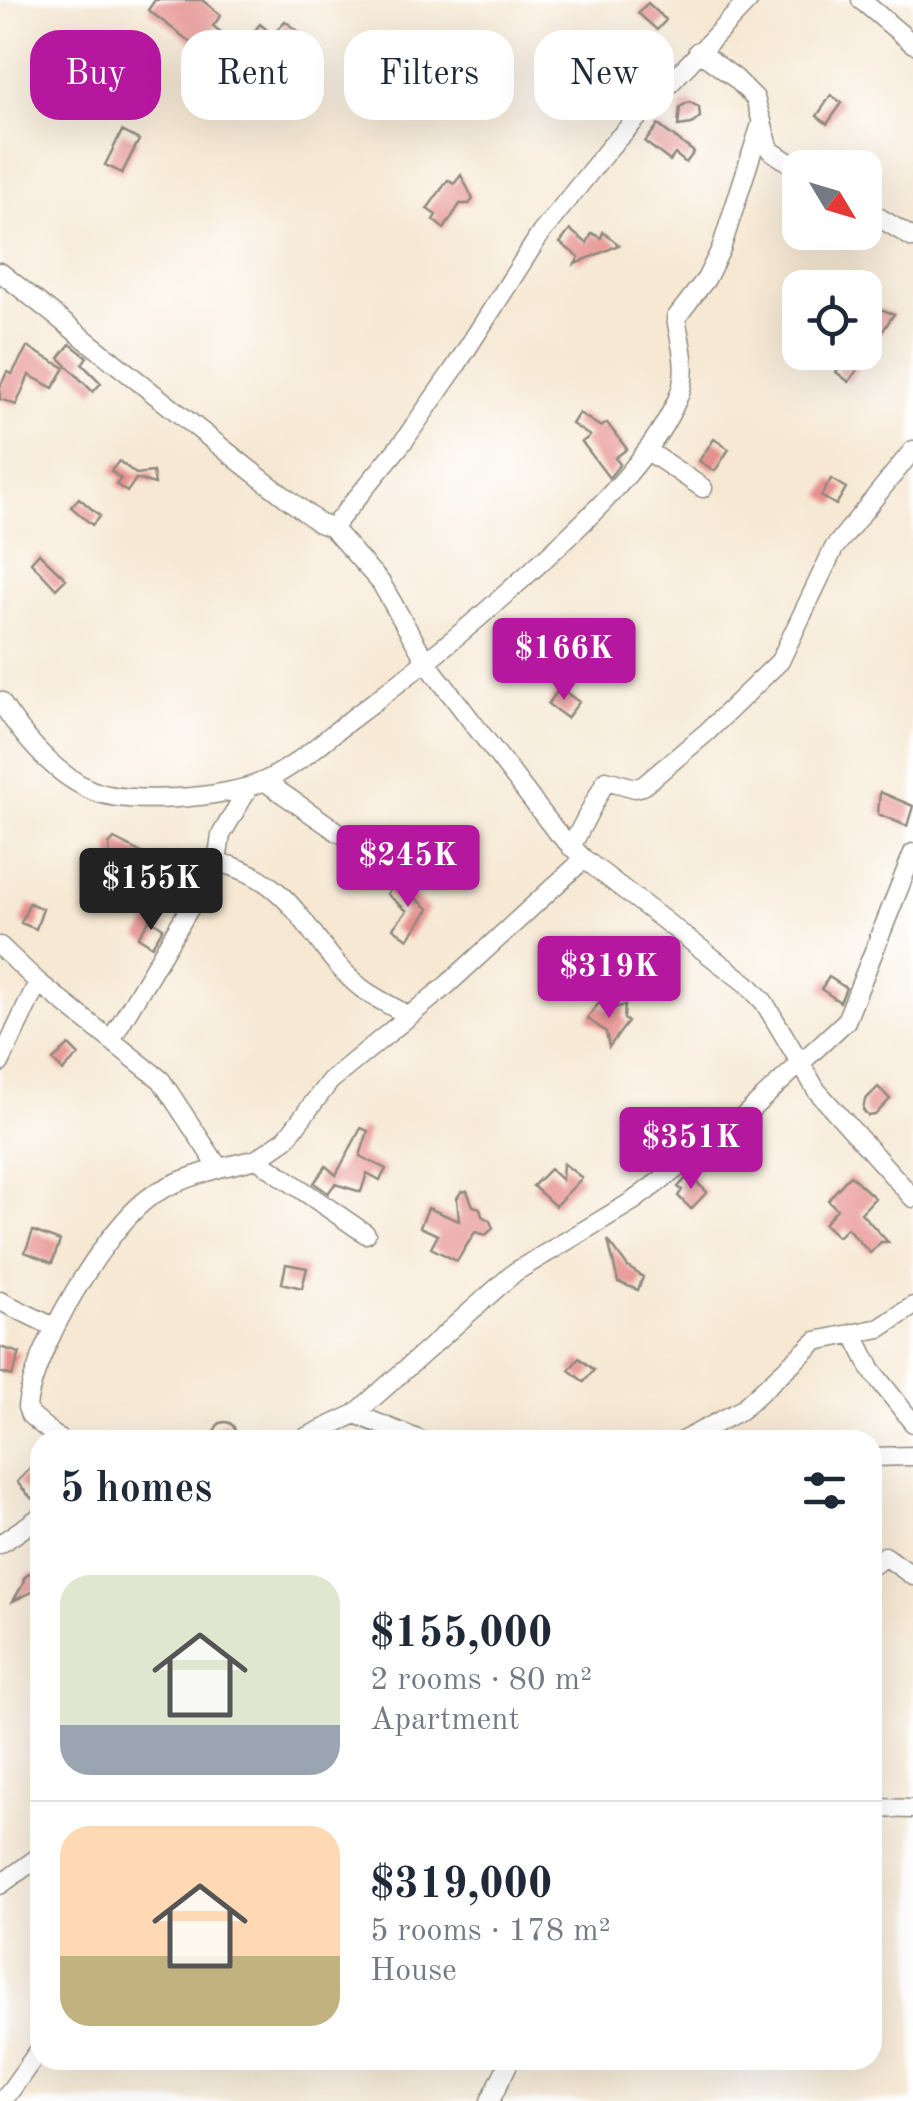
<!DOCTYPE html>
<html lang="en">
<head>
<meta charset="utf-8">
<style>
	:root { --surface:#fff; --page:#f6f6f7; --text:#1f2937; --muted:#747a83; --line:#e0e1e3; --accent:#b5179e }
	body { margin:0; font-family:"Old Standard TT",serif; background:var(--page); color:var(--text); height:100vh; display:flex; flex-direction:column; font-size:38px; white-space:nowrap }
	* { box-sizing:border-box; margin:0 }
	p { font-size:32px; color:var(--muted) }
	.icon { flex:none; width:55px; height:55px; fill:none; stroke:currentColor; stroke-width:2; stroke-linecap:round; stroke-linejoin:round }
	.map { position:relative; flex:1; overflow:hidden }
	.sheet { position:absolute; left:30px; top:1430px; width:852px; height:640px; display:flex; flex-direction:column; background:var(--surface); border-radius:30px; box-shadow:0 10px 40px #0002 }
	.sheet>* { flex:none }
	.hud { position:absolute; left:30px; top:30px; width:855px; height:90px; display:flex; gap:20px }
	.needle { width:65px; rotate:128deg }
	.controls { position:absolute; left:782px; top:150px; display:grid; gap:20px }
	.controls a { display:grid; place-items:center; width:100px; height:100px; border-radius:20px; background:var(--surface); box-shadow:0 10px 40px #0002; font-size:50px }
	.price { position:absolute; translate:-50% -85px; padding:0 22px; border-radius:10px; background:var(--accent); color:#fff; font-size:32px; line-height:65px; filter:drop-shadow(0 2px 5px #0008) }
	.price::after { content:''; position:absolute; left:50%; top:60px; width:30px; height:22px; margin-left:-15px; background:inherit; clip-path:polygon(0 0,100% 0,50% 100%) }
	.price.selected { background:#222; color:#fff }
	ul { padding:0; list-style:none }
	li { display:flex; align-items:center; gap:30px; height:250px; padding:0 30px }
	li+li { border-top:2px solid var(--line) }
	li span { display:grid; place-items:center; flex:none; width:280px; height:200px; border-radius:30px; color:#555 }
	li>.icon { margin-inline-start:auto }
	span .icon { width:120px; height:120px; fill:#fffc; stroke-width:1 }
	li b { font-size:42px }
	h2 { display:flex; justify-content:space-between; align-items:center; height:120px; padding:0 30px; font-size:42px }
	.chip { padding:0 35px; border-radius:30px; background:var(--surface); box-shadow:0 10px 40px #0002; font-size:35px; line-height:90px }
	.chip.selected { background:var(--accent); color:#fff }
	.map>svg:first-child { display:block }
</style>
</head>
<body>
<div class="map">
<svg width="913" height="2101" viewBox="0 0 913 2101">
	<rect width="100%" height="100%" fill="#fff"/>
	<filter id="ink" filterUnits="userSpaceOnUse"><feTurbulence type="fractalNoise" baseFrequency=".01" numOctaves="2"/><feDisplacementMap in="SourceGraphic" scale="20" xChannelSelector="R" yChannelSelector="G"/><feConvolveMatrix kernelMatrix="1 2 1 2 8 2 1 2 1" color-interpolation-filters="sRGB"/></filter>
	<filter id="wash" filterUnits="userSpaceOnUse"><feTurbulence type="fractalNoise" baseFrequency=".0048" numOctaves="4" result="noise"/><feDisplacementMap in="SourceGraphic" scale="40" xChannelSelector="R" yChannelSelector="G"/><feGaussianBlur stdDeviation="2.25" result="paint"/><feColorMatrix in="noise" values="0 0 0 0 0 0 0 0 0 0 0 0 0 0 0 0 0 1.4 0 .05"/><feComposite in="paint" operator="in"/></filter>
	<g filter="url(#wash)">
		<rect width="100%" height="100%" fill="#f6e8d3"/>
		<g id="blocks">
			<!-- building -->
			<path fill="#e6918f" d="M155,0h47l19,15 -8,11 13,10 -16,21 -62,-47z
				M648,3l18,17 -9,10 -19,-17z
				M285,21l23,18 -11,14 13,10 -26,33 -50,-40 26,-32 13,11z
				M587,35l9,8 -23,28 -9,-7z
				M831,95l11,8 -15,21 -10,-8z
				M689,102l10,5 1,10 -8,7 -14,2 2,-19z
				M658,125l36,27 -8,11 -11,-9 -5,7 -25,-19z
				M122,131l17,9 -17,33 -17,-8z
				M461,175l12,24 -4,5h-9l-16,25 -11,-9 3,-5 -9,-6 21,-29 6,4z
				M570,230l17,13 5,-10 9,5 2,-6 16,13 -44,19 4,-7 -19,-14z
				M880,309l14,5 -45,68 -13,-10 16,-20h13v-18z
				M70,344l17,13 -5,7 19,19 -8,9 -34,-34z
				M27,347l38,21 -12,20 -24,-13 -13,30 -16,-6v-12l7,-15 5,2z
				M579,413l22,14 6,-4 20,26 -12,9 5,6 -11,14 -27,-36 8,-6 -18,-12z
				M714,439l15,10 -14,22 -16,-10z
				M119,461l17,13 17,-2 2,12 -19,-5 -9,13 -11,-8 5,-5 -10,-8z
				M831,479l15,9 -10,17 -15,-9z
				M79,498l21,18 -8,9 -21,-18z
				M39,553l27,26 -10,10 -25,-27z
				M560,688l19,14 -12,16 -19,-14z
				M880,792l33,14 -6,20 -29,-12z
				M114,839l32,16 -8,18 -28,-12 -1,-16z
				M396,882l33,27 -21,30 -15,-11 14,-17 -20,-17z
				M29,903l14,6 -7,20 -15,-6z
				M150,919l13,9 -11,18 -14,-9z
				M829,977l17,11 -6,14 -19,-13z
				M599,1003l9,7 17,-5 -1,14 4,3 -19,25 -3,-15 -19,-14z
				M69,1045l10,10 -16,16 -10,-11z
				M878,1087l12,12 -15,16 -7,1 -5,-6 2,-10z
				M361,1128l7,3 -8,25 26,13 -6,11 -13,-7 -6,19 -26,-8 -7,9 -14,-10 12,-17 10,9z
				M563,1163l19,15 -27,28 -22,-20 17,-17 12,11z
				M689,1175l18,17 -16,17 -13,-13 4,-6 -4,-3z
				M850,1175l25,23 -14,15 27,29h-7l-11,11 -23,-25 -9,9 -14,-13 13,-15 -9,-9z
				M467,1191l6,15 7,2 2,8 8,5 3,7 -7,7 -11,-3 -18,29 -26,-13 7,-13 -18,-8 8,-19 31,13 -2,-23 4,-6z
				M33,1231l27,10 -8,22 -27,-11z
				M608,1240l20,27 15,10 -5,13 -20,-8z
				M286,1264l21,4 -5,20 -20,-5z
				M0,1347l20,6 -8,23 -12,-4z
				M579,1358l15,12 -10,12 -15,-12z
				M215 1432a10 10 0 1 1 20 0a10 10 0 1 1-20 0Z
				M40,1458v34l-8,7 -15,-17z
				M31,1572l9,4v12l-27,13 10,-17 1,-6z"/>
		</g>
	</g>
	<g filter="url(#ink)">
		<use href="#blocks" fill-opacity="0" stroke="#908a7f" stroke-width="2.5"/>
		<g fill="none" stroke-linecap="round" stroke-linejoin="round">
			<!-- minor casing -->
			<g stroke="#908a7f" stroke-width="21">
				<path id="minor" d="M861,0l52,44
					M698,51l37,27 20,20 15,52 30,20
					M865,209l48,29
					M0,272l254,201 65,50 13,5 49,55 46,80 128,167 29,29 163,125 17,18 53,89 96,107
					M648,451l55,37
					M332,528l71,-86 51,-73 87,-136 69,-86 139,-147
					M0,701c22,34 52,72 91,89 36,16 135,8 171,-8 32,-14 60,-40 87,-61 48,-37 96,-73 142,-114 61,-55 153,-132 186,-207 13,-28 4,-53 -1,-82l30,-39 15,-30 41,-128
					M264,781l74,51 77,33
					M571,847l35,-67 29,8 8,-2 64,-54 73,-71 54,-113 79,-98
					M217,862c81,18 89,80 143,125 14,11 32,19 47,28
					M0,946l38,36 123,98 58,88 38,-9 109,75
					M112,1038l105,-176 4,-27 28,-48
					M0,1063l38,-81
					M257,1159l29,-20 44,-58 117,-96 137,-126
					M0,1301l54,26
					M853,1333l19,38 41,52
					M355,1414l65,26
					M60,1440l-30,-25 -3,-8c6,-56 76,-174 120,-208 21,-16 48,-23 72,-31
					M300,1440l55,-26 160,-142 118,-71 59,-44 53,-42 101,-94 67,-168
					M684,1440l57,-30 75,-69 64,-13 33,-22
					M872,1457l41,-1
					M0,1544l40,-27
					M872,1566l13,-10 28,20
					M872,1808l41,1
					M0,1885l40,-29
					M3,2101l37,-52
					M490,2101l20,-41"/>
			</g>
			<!-- minor -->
			<use href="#minor" stroke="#fff" stroke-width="18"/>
		</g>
	</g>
</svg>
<div class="controls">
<a><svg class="needle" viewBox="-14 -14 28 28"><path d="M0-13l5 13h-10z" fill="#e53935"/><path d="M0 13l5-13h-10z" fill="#747a83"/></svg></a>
<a><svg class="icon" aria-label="locate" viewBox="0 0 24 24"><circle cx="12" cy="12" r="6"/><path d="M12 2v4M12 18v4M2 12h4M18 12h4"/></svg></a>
</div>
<b class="price" style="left:564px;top:703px">$166K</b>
<b class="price" style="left:408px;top:910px">$245K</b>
<b class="price selected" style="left:151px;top:933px">$155K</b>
<b class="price" style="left:609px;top:1021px">$319K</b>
<b class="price" style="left:691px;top:1192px">$351K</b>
<div class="hud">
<a class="chip selected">Buy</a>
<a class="chip">Rent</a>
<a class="chip">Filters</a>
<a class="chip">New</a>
</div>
<section class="sheet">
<h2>5 homes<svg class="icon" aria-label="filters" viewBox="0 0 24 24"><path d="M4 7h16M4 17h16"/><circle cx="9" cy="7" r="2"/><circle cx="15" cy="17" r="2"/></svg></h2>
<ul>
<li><span style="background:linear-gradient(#dfe7d0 75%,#9aa5b1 0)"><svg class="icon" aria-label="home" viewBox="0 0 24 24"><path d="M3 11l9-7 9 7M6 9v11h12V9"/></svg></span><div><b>$155,000</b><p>2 rooms · 80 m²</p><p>Apartment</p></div></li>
<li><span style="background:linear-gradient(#ffd9b3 65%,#c2b280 0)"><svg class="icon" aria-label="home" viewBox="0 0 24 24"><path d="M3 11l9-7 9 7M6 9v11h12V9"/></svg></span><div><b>$319,000</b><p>5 rooms · 178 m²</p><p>House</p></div></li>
</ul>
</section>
</div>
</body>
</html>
